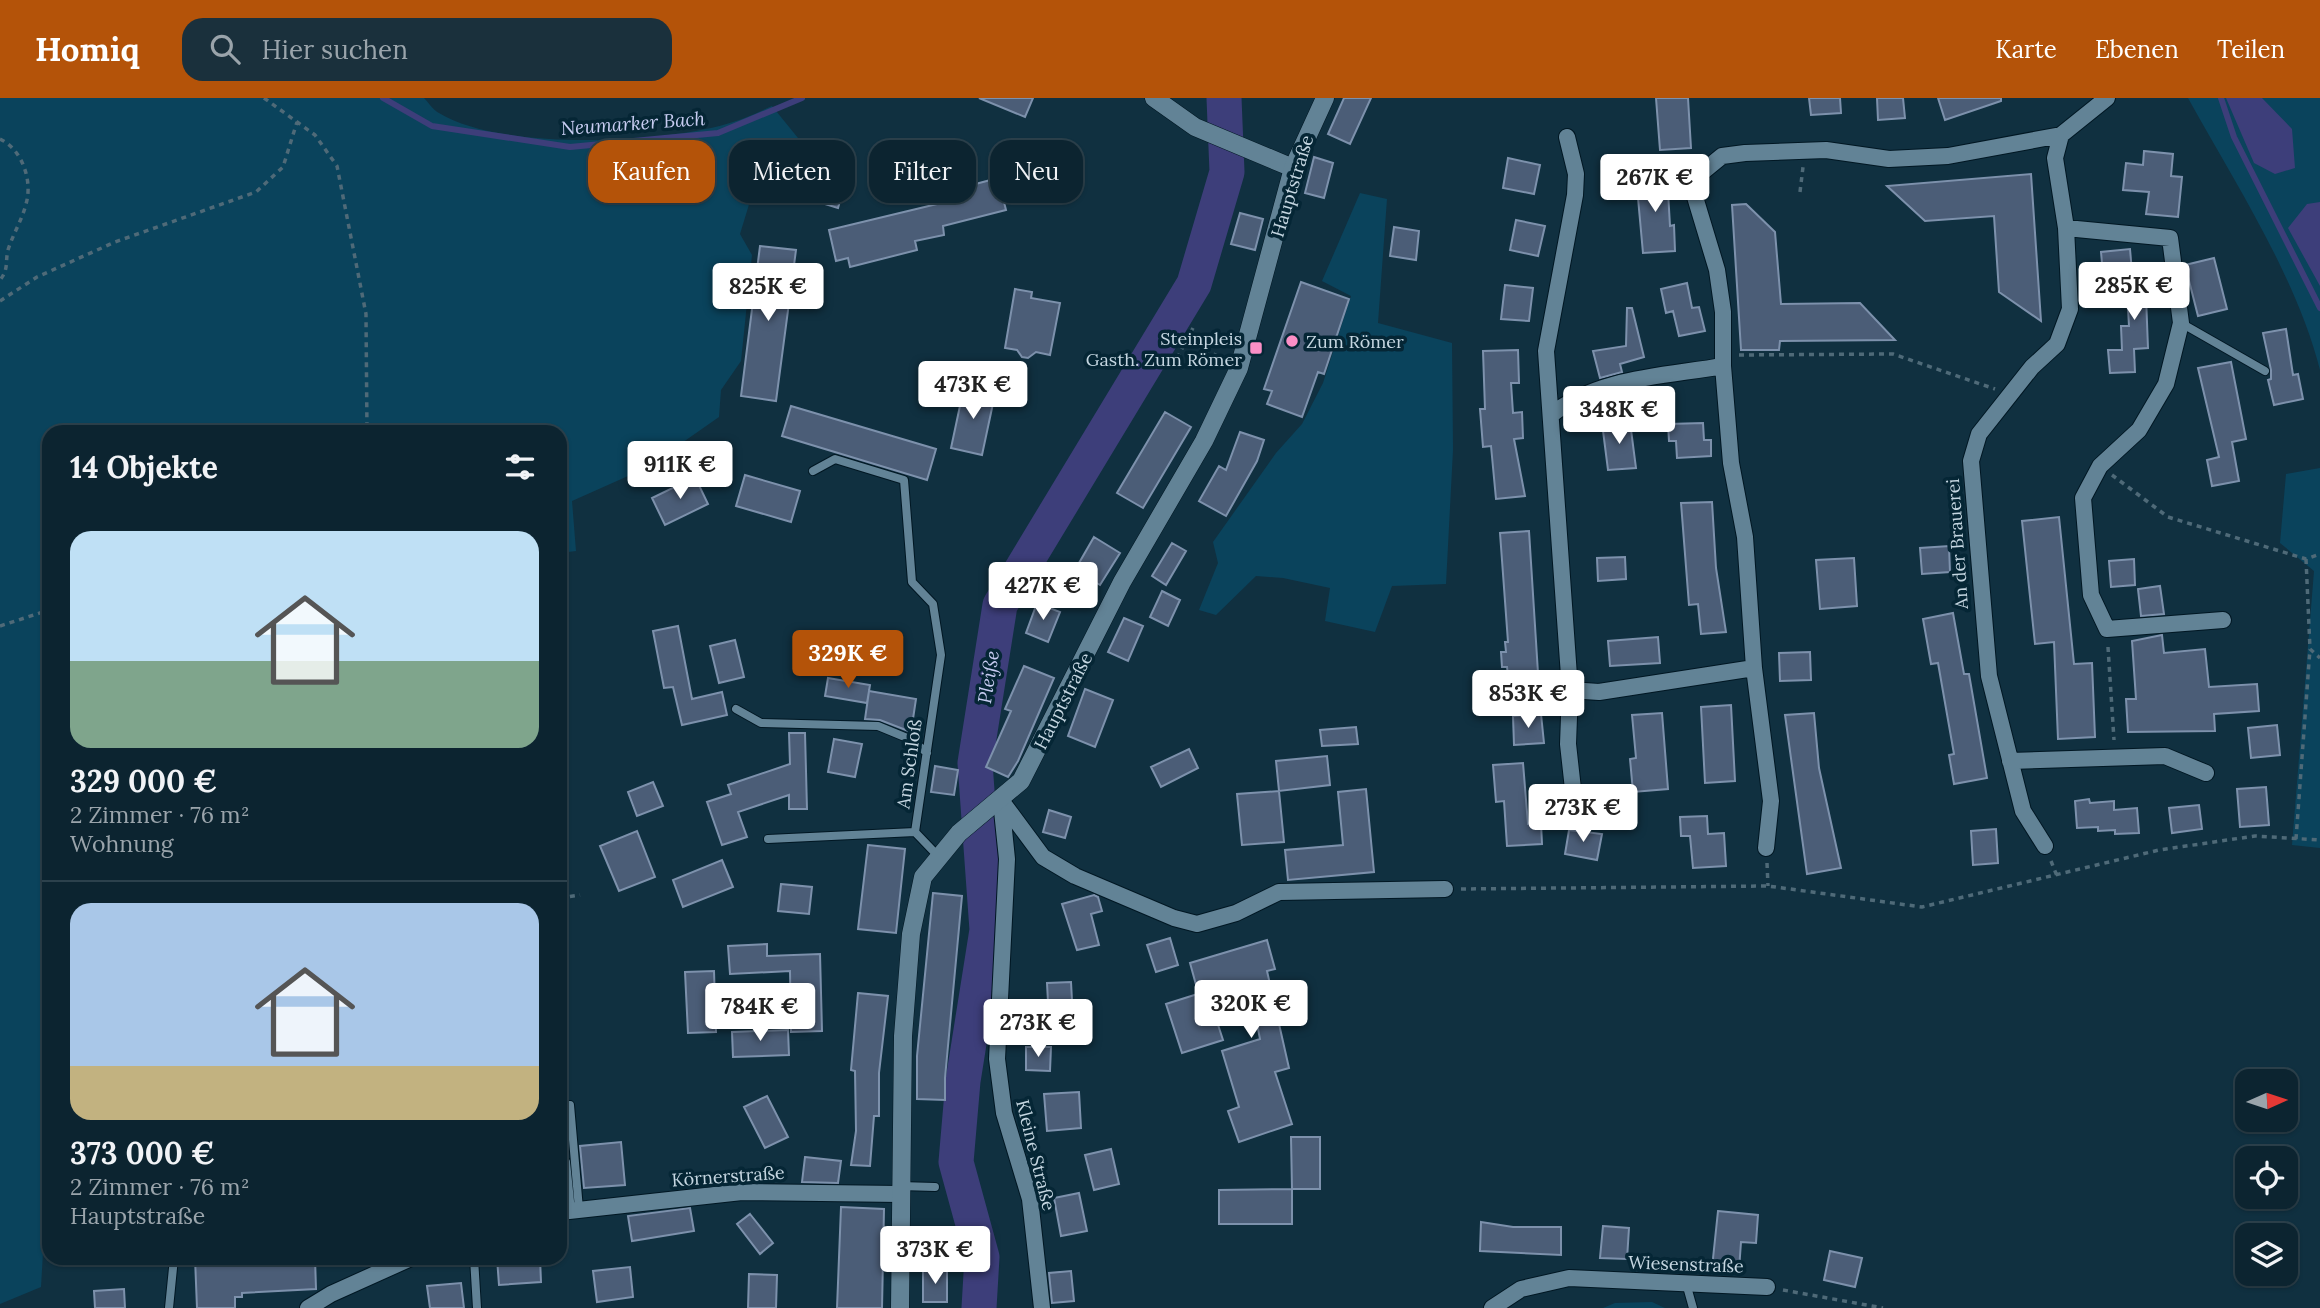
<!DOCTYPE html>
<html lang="de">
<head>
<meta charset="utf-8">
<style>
	:root { --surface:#0c2430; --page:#1a303c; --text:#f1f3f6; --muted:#9aa4ab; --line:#2c414c; --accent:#b45309 }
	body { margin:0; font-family:Lora,serif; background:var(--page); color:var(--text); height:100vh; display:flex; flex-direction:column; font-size:26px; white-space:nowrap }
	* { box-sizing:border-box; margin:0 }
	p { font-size:23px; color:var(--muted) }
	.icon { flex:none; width:38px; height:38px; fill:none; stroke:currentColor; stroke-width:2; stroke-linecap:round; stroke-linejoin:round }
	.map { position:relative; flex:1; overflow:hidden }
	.side { position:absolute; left:42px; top:327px; width:525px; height:840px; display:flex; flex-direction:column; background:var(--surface); border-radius:21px; box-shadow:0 2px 5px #0004,0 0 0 2px var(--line) }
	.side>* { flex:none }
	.guide { position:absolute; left:588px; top:42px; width:665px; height:63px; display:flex; gap:14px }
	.needle { width:46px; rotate:87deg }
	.buttons { position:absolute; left:2235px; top:971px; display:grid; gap:14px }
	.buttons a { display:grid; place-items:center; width:63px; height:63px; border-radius:14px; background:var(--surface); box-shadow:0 2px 5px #0004,0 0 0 2px var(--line); font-size:35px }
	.price { position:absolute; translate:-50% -60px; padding:0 16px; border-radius:7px; background:#fff; color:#222; font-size:23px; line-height:46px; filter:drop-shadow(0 2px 4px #0008) }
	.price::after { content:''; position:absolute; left:50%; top:42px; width:21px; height:16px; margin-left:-10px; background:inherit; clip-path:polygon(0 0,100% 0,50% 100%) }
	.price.current { background:var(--accent); color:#fff }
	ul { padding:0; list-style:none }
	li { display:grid; align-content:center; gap:14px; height:371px; padding:0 28px }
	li+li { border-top:2px solid var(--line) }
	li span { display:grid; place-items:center; height:217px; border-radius:21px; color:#555 }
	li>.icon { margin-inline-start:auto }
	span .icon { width:126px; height:126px; fill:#fffc; stroke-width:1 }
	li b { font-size:30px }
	h2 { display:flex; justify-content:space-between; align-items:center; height:84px; padding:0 28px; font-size:30px }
	.pill { padding:0 24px; border-radius:21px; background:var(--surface); box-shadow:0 2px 5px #0004,0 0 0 2px var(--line); font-size:24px; line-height:63px }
	.pill.current { background:var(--accent); color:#fff }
	header { display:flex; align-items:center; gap:42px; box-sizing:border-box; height:98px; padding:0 35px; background:var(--accent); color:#fff }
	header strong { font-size:33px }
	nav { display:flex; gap:38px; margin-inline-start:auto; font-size:24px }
	.search { width:490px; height:63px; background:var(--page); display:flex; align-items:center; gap:18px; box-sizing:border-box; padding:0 24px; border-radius:21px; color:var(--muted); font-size:26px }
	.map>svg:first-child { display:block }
</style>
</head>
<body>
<header>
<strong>Homiq</strong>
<div class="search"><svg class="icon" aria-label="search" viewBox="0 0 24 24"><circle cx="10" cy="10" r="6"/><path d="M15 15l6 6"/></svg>Hier suchen</div>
<nav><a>Karte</a><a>Ebenen</a><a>Teilen</a></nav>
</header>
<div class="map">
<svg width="2320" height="1210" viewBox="0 0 2320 1210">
	<rect width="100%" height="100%" fill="#103040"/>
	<!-- green -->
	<path fill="#0a435c" d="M0,0h424c5,5 9,12 15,15 61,38 227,31 294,9 13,-4 26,-10 39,-16l26,32 -40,37 -18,59 12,21 -11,106 -20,29 -2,27 -73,51 -74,33 4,50 -16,2v-121h-511v802l-5,1 -3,52 -41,17z
		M2188,0h132v272c-24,-94 -85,-187 -132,-272z
		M1360,95l27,6 -9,124 74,20 1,107 -7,134 -54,2 -17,46 -50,-11 5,-33 -47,-10 -27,-2 -40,39 -17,-5 19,-47 -5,-21 63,-89 26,-29 21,-41 28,-87 -29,-15z
		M2320,370v380l-28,-3 22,-274 -34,-28 6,-69z
		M1652,1204l13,6h-62l12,-5z"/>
	<!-- water -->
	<path fill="#3d3e7a" d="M2226,0h36l30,31 3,39 -20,6 -21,-11z
		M2320,104v84l-32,-58 19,-24z"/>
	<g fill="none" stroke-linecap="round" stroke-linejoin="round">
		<!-- stream -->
		<path stroke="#3d3e7a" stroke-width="6" d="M383,0l49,28 138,21 148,-14 84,-35
			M2221,0l13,39 86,171"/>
		<!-- river -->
		<path stroke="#3d3e7a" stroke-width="35" d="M979,1210l3,-51 -26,-95 7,-81 24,-151 -12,-167 25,-158 194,-321 33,-112 -3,-74"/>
	</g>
	<!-- building -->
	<path fill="#4b5d77" stroke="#7d91ac" stroke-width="2" d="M979,0h54l-8,19z
		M1344,0h27l-21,46 -22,-10z
		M1656,0h32l3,50 -31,2z
		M1809,0h31l1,15 -30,2z
		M1877,0h26l2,20 -27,2z
		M1938,0h63v3l-56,19z
		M2144,53l29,3 -2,22 11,1 -4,40 -32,-3 3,-22 -26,-2 3,-27 17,2z
		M800,56l45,12 -2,6 5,1 -10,35 -62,-19 6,-21 13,3z
		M1314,59l19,6 -9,35 -19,-5z
		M1508,60l32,7 -6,29 -31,-6z
		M1667,76l3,52 4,-1 1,26 -32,2 -7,-77z
		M2031,76l10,147 -42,-29 -5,-76 -69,5 -38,-35z
		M998,80l8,32 -63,16 1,9 -29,6 2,9 -67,17 -2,-9 -12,3 -7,-31 108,-26 -3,-9z
		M1746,106l29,28 6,72 79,-1 35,37 -115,1 -1,9h-38l-9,-145z
		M1240,115l23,6 -8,31 -24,-6z
		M1516,122l29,6 -7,30 -28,-6z
		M1394,129l25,4 -3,29 -26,-4z
		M760,148l36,4 -20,151 -35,-5z
		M2130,151l2,23 -29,2 -2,-22z
		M2214,160l13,51 -29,7 -13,-51z
		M2155,173l1,25h-10l2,52 -14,1 1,23 -25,1 -2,-23h14l-1,-24h8l-3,-54z
		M1301,184l48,17 -25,75 -6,-2 -16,45 -35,-13 5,-13 -8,-2z
		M1687,185l5,25 7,-1 6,24 -26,5 -6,-25 -7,2 -5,-24z
		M1505,187l28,3 -4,33 -28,-2z
		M1015,191l17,3 -1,6 29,5 -10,52 -14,-3 -8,6 -6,-1 -5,-7 -12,-2z
		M1627,210h5l12,49 -24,7 2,8 -22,6 -7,-27 33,-5z
		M2286,231l7,46 5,-1 5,25 -29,6 -6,-25 3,-1v-9l-8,-37z
		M1518,252l1,33h-8l2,30 9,-1 1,26 -9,1 11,57 -29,3 -5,-53 -8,1 -3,-38h5l-2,-58z
		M2231,264l15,77 -14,3 7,39 -27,5 -5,-26 12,-3 -21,-89z
		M964,289l31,7 -13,61 -31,-7z
		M791,308l145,43 -9,31 -145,-44z
		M1165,314l26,15 -48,81 -26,-15z
		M1630,324l6,46 -28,2 -6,-47z
		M1703,325l1,17h7v16l-34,2 -1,-17h-7l-1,-17z
		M1240,334l24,8 -7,21 -31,55 -27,-15 20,-35 7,4z
		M745,377l55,16 -9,31 -55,-16z
		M695,379l13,27 -43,21 -13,-27z
		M1712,404l4,66 10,64 -25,2 -3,-30 -9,1 -8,-102z
		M2059,419l15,147 18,-1 3,74 -37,2 -4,-97 -19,2 -13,-123z
		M1529,433l9,142 -30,2 -1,-8h-5l-1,-15h5l-1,-10h3l-8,-109z
		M1094,439l26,16 -20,32 -25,-15z
		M1172,445l14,8 -20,34 -14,-9z
		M1949,448l1,26 -28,2 -2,-26z
		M1625,459l1,22 -28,2 -1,-23z
		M1854,460l3,48 -37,3 -4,-49z
		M2134,461l1,26 -24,2 -2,-26z
		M2160,488l4,28 -23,2 -3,-27z
		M1162,493l18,9 -12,26 -18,-9z
		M1037,505l23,9 -12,30 -22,-9z
		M1953,515l11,61h5l18,104 -33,6 -5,-29 5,-1 -16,-91 -7,1 -8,-45z
		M1124,520l19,8 -15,35 -20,-9z
		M678,528l14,73 30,-7 5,23 -45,10 -9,-38 -9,1 -11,-57z
		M2162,537l2,18 41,-4 4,38 48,-3 2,27 -45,3 1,17 -87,1 -2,-33h10l-4,-58z
		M1658,539l2,26 -50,3 -2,-25z
		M735,542l9,37 -25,6 -9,-37z
		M1810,554l1,28 -31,1 -1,-28z
		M1024,568l30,12 -36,83 -10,16 -22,-10 25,-56 -6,-2z
		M828,580l42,7 -3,18 -42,-7z
		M1085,591l28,11 -18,47 -27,-11z
		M869,593l47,8 -5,33 -31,-12 -15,-1z
		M1731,607l4,76 -30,2 -4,-76z
		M1662,615l6,76 -35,3 -3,-33 6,-1 -4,-43z
		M1814,615l5,55 22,100 -34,6 -22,-159z
		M1541,616l3,29 -30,2 -1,-29z
		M2277,627l3,30 -29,3 -3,-30z
		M1356,629l2,17 -36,2 -2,-16z
		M789,635h16l2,76h-18v-14l-51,17 9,25 -25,8 -15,-43 24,-8 -3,-9 62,-21z
		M834,641l28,5 -7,33 -27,-5z
		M1189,651l9,19 -37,19 -10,-20z
		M1327,658l3,29 -51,6 -3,-30z
		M1523,665l5,61 13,-1 1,21 -35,2 -3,-45 -8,1 -3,-37z
		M935,668l23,4 -4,25 -23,-3z
		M653,684l10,24 -26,10 -9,-24z
		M2266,689l3,38 -29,2 -3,-38z
		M1366,691l8,83 -86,8 -3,-30 58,-5 -5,-53z
		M1279,693l5,51 -42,3 -5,-51z
		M2089,701l1,4 24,-2v9l23,-2 2,25 -24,1v-4l-17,1v-4l-21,1 -2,-27z
		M2199,707l3,24 -30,4 -3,-25z
		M1049,712l22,7 -6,21 -22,-6z
		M1707,718l1,18 16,-1 2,33 -33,2 -3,-32h-9l-1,-19z
		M1996,731l2,34 -25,2 -2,-34z
		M1569,732l33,4 -5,26 -32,-6z
		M637,733l18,46 -36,14 -19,-45z
		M868,747l37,4 -9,84 -38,-4z
		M722,762l11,27 -50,20 -10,-27z
		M781,786l31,3 -3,27 -31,-3z
		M933,795l29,3 -17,182v22l-28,-1v-43z
		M1094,797l4,2 4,14 -11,3 8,31 -22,5 -15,-46z
		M1170,840l8,27 -22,7 -9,-27z
		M1267,842l8,29 -8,2 22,97 -14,4 17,52 -53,18 -11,-31 11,-4 -17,-56 38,-12 -10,-51 -9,3 -7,-8 -36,9 -8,-29z
		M767,846v12l53,-2 2,77 -31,1 -1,-61 -60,3 -2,-28z
		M714,873l2,61 -28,1 -3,-61z
		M1071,884l2,37 -24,2 -2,-38z
		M1207,893l16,49 -41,13 -16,-49z
		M858,895l30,3 -9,77v43h-5l-4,50 -19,-1 5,-34 -1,-60 -4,-1z
		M788,932l1,25 -56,2 -1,-25z
		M1026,949h25l-1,24 -24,-1z
		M1079,994l2,36 -34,3 -3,-37z
		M767,998l21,41 -23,11 -21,-41z
		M1291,1039h29v52h-28z
		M621,1044l4,43 -41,3 -4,-42z
		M1111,1051l8,35 -25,6 -9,-35z
		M805,1059l36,4 -3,22 -36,-1z
		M1292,1091v35h-73v-34z
		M1079,1095l8,38 -26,5 -7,-38z
		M841,1109l43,2 -2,99h-45z
		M690,1110l4,23 -62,10 -4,-25z
		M1718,1113l40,4 -2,28 -15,-1 -2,28 -27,-2z
		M750,1116l23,29 -13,11 -23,-30z
		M1481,1124l32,5h48v28l-81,-4z
		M1603,1128l26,2 -2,31 -27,-1z
		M1830,1153l32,7 -7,29 -31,-7z
		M195,1160h120l1,31 -74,4v4h-7v11h-38z
		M497,1160h43l1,24 -42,3z
		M630,1169l3,30 -36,5 -4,-31z
		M923,1172h24v32h-24z
		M1071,1173l3,30 -22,2 -3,-30z
		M749,1176l28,1 -1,33h-28z
		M461,1185l3,25h-34l-3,-22z
		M124,1191l1,19h-30l-1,-17z"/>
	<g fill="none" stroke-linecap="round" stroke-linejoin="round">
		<!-- service casing -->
		<g stroke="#011723" stroke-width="10">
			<path id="service" d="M2181,225l84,48
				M813,373l22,-12 69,21 8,102 21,22 8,51 -26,177 23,24
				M736,611l25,14 117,3 34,14 15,13
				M768,741l147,-7
				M570,1007l9,104
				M566,1064l5,49
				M900,1088l35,1
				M901,1147l33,-3
				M474,1160l3,50
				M1686,1185l7,25
				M169,1210l5,-50"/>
		</g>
		<!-- minor casing -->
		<g stroke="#011723" stroke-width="18">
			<path id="minor" d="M1567,39l9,37 -1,21 -29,156 24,339 -2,54 5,45
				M2066,130l104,10 11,85 -15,61 -27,46 -39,36 -17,32 8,97 16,34 116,-9
				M1551,317c47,-38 115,-39 172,-49
				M1570,592l29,2 155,-24
				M2010,663l155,-5 41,17
				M1001,703l6,58 -10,200 7,54 26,86 12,109
				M1003,705l40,54 32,19 99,42 23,6 39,-11 43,-21 166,-3
				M2045,748l-22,-35 -34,-135 -18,-215 8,-27 53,-67 25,-23 13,-35 -4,-81 -11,-70 6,-23
				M1766,750l5,-47 -17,-133 -9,-131 -14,-74 -8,-97v-54l-6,-42 -22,-73 5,-23 22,-18 23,-3 81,-3 63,9 59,-3 113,-21 46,-37
				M560,1114l182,-20 158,2
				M308,1210l23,-14 80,-36
				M1492,1210l29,-19 48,-11 198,9"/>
		</g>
		<!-- tertiary casing -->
		<g stroke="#011723" stroke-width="19">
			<path id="tertiary" d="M1154,0l41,29 98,41"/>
		</g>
		<!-- secondary casing -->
		<g stroke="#011723" stroke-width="19">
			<path id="secondary" d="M900,1210l3,-272 8,-102 12,-57 36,-44 62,-52 101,-199 82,-141 35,-73 54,-200 32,-70"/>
		</g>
		<!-- path -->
		<path stroke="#4f6a78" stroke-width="3.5" stroke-dasharray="5 5" stroke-linecap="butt" d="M264,0l51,37 22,31 29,148 1,118
			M0,41c22,10 33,42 26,65 -4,16 -13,30 -18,46 -3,12 1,19 -8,30
			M1800,94l3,-25
			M0,203l37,-24 78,-35 141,-50 27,-25 14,-45
			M1187,242l38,20
			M1739,257l154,-1 102,35
			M1177,260l16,-30
			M2112,377l56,42 138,42 14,-5
			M2306,461l4,90 10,9
			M0,528l49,-16
			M2108,549l6,93
			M2296,741l14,-190
			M2051,763l6,15
			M1767,765l1,23
			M1461,791l307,-3 154,21 237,-57 96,-14 65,4
			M560,800l20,-3
			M1783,1192l100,18"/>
		<!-- service -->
		<use href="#service" stroke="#628396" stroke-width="8"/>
		<!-- minor -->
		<use href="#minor" stroke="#628396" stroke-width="16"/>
		<!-- tertiary -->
		<use href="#tertiary" stroke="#628396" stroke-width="18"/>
		<!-- secondary -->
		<use href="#secondary" stroke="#628396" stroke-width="18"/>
	</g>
	<!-- markers -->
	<g fill="#fb8fc6" stroke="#052635" stroke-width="2.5">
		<circle cx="1292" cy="243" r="7"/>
		<rect x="1249" y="243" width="14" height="14" rx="3.5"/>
	</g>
	<g text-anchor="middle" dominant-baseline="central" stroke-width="7" stroke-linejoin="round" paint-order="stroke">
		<!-- street labels -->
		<g font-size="18" fill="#c5d6e1" stroke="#052635">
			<text transform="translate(1292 88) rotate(-73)">Hauptstraße</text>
			<text transform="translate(1957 446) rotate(-94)">An der Brauerei</text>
			<text transform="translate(1063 603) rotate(-63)">Hauptstraße</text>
			<text transform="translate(909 666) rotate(-82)">Am Schloß</text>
			<text transform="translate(1036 1057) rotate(76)">Kleine Straße</text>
			<text transform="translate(728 1078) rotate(-4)">Körnerstraße</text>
			<text transform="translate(1686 1166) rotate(2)">Wiesenstraße</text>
		</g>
		<!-- poi labels -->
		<g font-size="18" fill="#c5d6e1" stroke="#052635" text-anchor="end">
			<text x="1242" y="240">Steinpleis<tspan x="1242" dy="21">Gasth. Zum Römer</tspan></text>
			<text x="1306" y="243" text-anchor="start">Zum Römer</text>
		</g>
		<!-- water labels -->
		<g font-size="19" font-style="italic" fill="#c7ccf1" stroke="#052635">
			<text transform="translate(633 25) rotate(-4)">Neumarker Bach</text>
			<text transform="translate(988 579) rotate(-81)">Pleiße</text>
		</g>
	</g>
</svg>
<div class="buttons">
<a><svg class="needle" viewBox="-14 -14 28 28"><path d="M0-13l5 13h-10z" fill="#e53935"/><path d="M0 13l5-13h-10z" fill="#9aa4ab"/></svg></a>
<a><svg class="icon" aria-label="locate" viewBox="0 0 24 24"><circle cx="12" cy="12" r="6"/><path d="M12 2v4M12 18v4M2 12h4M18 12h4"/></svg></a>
<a><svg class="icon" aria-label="layers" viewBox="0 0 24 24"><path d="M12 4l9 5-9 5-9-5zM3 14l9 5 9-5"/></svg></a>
</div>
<b class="price" style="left:1655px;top:116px">267K €</b>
<b class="price" style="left:2134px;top:224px">285K €</b>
<b class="price" style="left:768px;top:225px">825K €</b>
<b class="price" style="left:973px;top:323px">473K €</b>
<b class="price" style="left:1619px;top:348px">348K €</b>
<b class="price" style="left:680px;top:403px">911K €</b>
<b class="price" style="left:1043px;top:524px">427K €</b>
<b class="price current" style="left:848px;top:592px">329K €</b>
<b class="price" style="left:1528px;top:632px">853K €</b>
<b class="price" style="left:1583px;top:746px">273K €</b>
<b class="price" style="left:1251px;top:942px">320K €</b>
<b class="price" style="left:760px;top:945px">784K €</b>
<b class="price" style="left:1038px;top:961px">273K €</b>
<b class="price" style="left:935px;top:1188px">373K €</b>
<div class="guide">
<a class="pill current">Kaufen</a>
<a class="pill">Mieten</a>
<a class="pill">Filter</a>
<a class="pill">Neu</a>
</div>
<section class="side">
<h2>14 Objekte<svg class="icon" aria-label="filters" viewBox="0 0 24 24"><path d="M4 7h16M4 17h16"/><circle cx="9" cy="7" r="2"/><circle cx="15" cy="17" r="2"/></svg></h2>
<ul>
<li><span style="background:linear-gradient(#bfe0f5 60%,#7fa58c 0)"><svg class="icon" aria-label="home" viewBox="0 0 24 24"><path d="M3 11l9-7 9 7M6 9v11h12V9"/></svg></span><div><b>329 000 €</b><p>2 Zimmer · 76 m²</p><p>Wohnung</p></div></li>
<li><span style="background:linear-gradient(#a9c7e8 75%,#c2b280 0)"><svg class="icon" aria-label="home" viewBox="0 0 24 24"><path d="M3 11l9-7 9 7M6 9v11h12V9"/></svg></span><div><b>373 000 €</b><p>2 Zimmer · 76 m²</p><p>Hauptstraße</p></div></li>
</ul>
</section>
</div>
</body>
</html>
